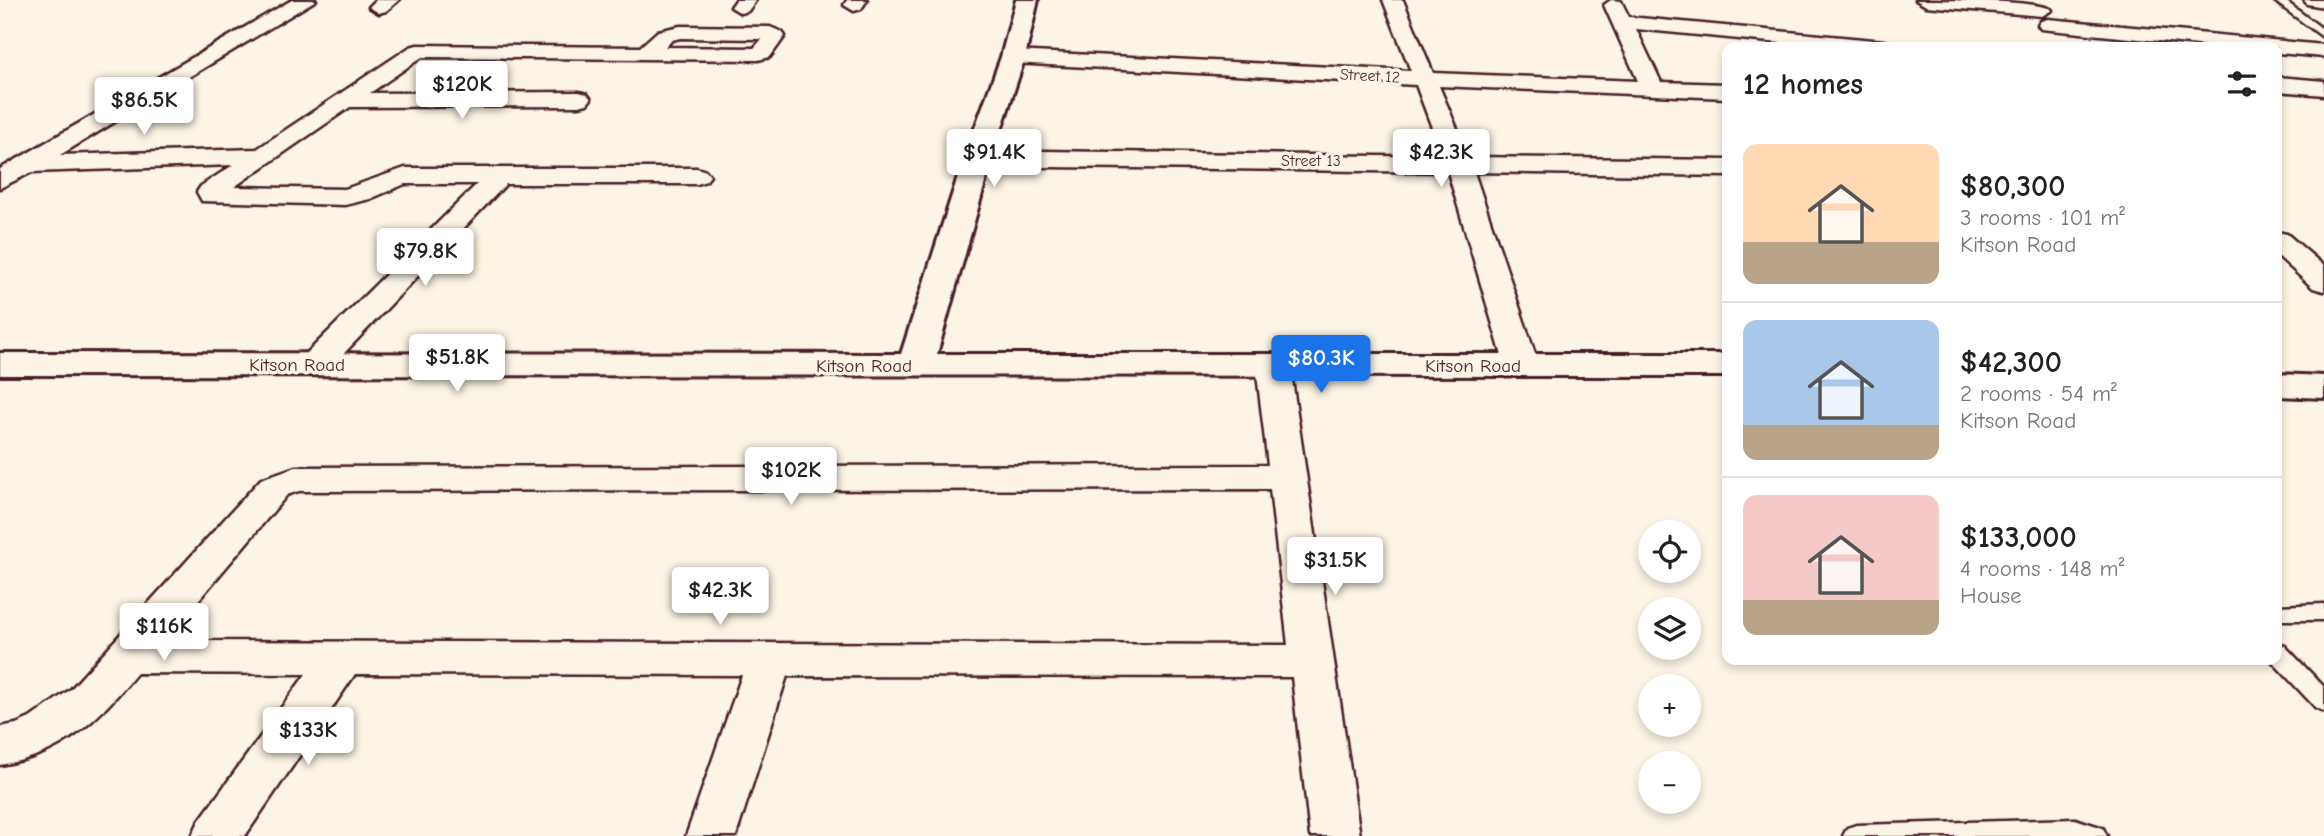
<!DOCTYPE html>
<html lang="en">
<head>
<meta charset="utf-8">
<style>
	:root { --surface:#fff; --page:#f2f2f2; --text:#222; --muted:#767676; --line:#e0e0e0; --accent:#1a73e8 }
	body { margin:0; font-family:"Comic Neue",sans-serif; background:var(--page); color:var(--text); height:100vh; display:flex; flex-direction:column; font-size:26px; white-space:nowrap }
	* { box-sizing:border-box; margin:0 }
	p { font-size:23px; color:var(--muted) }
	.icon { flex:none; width:38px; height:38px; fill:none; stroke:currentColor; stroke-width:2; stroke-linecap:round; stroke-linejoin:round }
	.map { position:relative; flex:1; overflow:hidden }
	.sheet { position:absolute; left:1722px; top:42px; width:560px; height:623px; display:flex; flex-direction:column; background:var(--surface); border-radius:14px; box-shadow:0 4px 10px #0003 }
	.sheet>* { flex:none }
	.tools { position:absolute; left:1638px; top:520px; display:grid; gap:14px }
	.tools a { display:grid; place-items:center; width:63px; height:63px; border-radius:50%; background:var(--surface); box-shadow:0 4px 10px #0003; font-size:35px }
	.price { position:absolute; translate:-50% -60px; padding:0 16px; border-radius:7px; background:#fff; color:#222; font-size:23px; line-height:46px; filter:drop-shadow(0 2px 4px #0008) }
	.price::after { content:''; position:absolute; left:50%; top:42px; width:21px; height:16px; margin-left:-10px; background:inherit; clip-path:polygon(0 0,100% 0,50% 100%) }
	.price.selected { background:var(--accent); color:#fff }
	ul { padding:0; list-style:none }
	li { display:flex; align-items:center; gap:21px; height:175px; padding:0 21px }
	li+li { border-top:2px solid var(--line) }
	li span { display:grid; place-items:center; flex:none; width:196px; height:140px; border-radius:14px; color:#555 }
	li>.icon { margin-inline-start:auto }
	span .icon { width:84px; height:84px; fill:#fffc; stroke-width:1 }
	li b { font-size:30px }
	h2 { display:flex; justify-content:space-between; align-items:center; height:84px; padding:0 21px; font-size:30px }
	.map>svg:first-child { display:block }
</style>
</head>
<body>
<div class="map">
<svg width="2324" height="836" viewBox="0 0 2324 836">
	<rect width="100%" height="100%" fill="#fcf5e5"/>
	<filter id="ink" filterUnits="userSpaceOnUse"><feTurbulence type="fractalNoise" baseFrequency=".0143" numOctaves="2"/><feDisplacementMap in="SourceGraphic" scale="14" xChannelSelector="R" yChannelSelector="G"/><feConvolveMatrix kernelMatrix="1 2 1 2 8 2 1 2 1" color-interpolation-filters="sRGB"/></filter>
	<g filter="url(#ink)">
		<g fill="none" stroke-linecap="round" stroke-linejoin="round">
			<!-- lane casing -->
			<g stroke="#4a1f2b" stroke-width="5">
				<path id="lane" d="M2273,0h11l40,30v8z
					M2324,604v16h-47v-14z
					M2277,644l8,2 39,41v24l-8,-3 -45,-48h6z
					M2075,819l28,9 4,8h-264l4,-8 9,-3z"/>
			</g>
			<!-- street casing -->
			<g stroke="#4a1f2b" stroke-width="5">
				<path id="street" d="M292,0h24l-256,155 197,-6 153,-102 7,-2 223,2 18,-16 22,-5 90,1 12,5 3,4 -15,21 -12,3 -336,-3 -52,36 209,-1 8,2 4,5 -4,5 -8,2 -229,1 -116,80 111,2 60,-21h292l9,3 4,5 -4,5 -9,3h-191l-180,188 -12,3 -12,-3 -5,-7 5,-7 175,-174h-72l-35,15 -25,6 -143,-4 -5,-9 4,-6 32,-21 -201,7 -32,16v-19zM680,38l82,1 -8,9 -89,-1 7,-7z
					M376,0h23l-13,11 -7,2 -10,-6z
					M736,0h20l-8,11 -7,2 -10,-6z
					M847,0h20l-6,9 -7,2 -10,-6z
					M1383,0h20l30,73 205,8 -34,-76 7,-5 10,1 8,16 255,24 7,2 4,4h-74l-185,-18 25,53 66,2v14l-288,-12 30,71 258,3v16l-253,-4 65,194 -5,7 -12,3 -12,-3 -5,-7 -57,-194 -470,-6 -9,-3 -4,-5 4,-5 9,-3 465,7 -27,-72 -403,-22 -8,-1 -3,-5 3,-5 8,-1 398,20z
					M1916,0c22,0 125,0 136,10l-10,6 -116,-10z
					M2304,0h20v7l-17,-3z
					M2048,19l276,26v12l-47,-4v-6h-59l-177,-18 -3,-4 3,-4z
					M2277,77l47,4v14l-47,-4z
					M2277,232l10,2 37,32v25l-11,-3 -36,-33z
					M1273,356l12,3 5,7 70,470h-50l-18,-159 -505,-1 -51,160h-50l56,-161 -387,-1 -110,162h-53l7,-15 107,-147 -169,-1c-40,47 -73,82 -137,92v-38l16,-3 14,-6 41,-29 190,-210 34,-12 973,-2 -12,-99 5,-7zM1270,489l18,156 -1124,-4 123,-146 12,-4z"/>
			</g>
			<!-- secondary casing -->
			<g stroke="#4a1f2b" stroke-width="6">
				<path id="secondary" d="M1016,0h22l-13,57 -33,101 -55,196h790v22l-1727,-1v-22l901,1 63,-196 37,-101z
					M2277,374l47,2v22l-47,-2z"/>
			</g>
			<!-- lane -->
			<use href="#lane" fill="#fcf5e5" fill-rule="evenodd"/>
			<!-- street -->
			<use href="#street" fill="#fcf5e5" fill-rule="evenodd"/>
			<!-- secondary -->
			<use href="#secondary" fill="#fcf5e5" fill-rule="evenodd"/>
		</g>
	</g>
	<g text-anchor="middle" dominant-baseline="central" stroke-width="7" stroke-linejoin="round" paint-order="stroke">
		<!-- far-street labels -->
		<g font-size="16" fill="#4a1f2b" stroke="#fcf5e5">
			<text transform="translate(1370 76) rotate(3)">Street 12</text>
			<text x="1311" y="161">Street 13</text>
		</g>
		<!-- street labels -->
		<g font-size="19" fill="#4a1f2b" stroke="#fcf5e5">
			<text x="297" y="365">Kitson Road</text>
			<text x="864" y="366">Kitson Road</text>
			<text x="1473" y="366">Kitson Road</text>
		</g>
	</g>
</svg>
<div class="tools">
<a><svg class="icon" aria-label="locate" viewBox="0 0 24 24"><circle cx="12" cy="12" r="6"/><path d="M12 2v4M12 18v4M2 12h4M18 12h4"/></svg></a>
<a><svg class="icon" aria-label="layers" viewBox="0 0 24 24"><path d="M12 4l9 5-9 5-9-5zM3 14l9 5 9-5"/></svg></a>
<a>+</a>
<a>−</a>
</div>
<b class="price" style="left:462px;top:121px">$120K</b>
<b class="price" style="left:144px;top:137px">$86.5K</b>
<b class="price" style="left:994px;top:189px">$91.4K</b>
<b class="price" style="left:1441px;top:189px">$42.3K</b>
<b class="price" style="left:425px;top:288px">$79.8K</b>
<b class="price" style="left:457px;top:394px">$51.8K</b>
<b class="price selected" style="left:1321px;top:395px">$80.3K</b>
<b class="price" style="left:791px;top:507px">$102K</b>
<b class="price" style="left:1335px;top:597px">$31.5K</b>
<b class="price" style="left:720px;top:627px">$42.3K</b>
<b class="price" style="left:164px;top:663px">$116K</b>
<b class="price" style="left:308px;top:767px">$133K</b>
<section class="sheet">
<h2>12 homes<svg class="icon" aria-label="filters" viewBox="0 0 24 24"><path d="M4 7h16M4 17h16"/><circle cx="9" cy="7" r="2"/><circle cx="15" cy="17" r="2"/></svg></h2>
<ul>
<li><span style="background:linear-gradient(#ffd9b3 70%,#b9a48a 0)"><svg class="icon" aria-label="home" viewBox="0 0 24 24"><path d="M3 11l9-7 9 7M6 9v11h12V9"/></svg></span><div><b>$80,300</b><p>3 rooms · 101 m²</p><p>Kitson Road</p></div></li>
<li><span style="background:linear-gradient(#a9c7e8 75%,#b9a48a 0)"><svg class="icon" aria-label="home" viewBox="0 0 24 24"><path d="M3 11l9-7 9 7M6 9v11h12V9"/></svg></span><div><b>$42,300</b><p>2 rooms · 54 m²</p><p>Kitson Road</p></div></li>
<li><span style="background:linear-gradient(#f6c9c9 75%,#b9a48a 0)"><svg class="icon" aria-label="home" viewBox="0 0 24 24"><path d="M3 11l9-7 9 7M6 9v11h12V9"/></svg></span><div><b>$133,000</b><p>4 rooms · 148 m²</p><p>House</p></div></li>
</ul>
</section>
</div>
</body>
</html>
